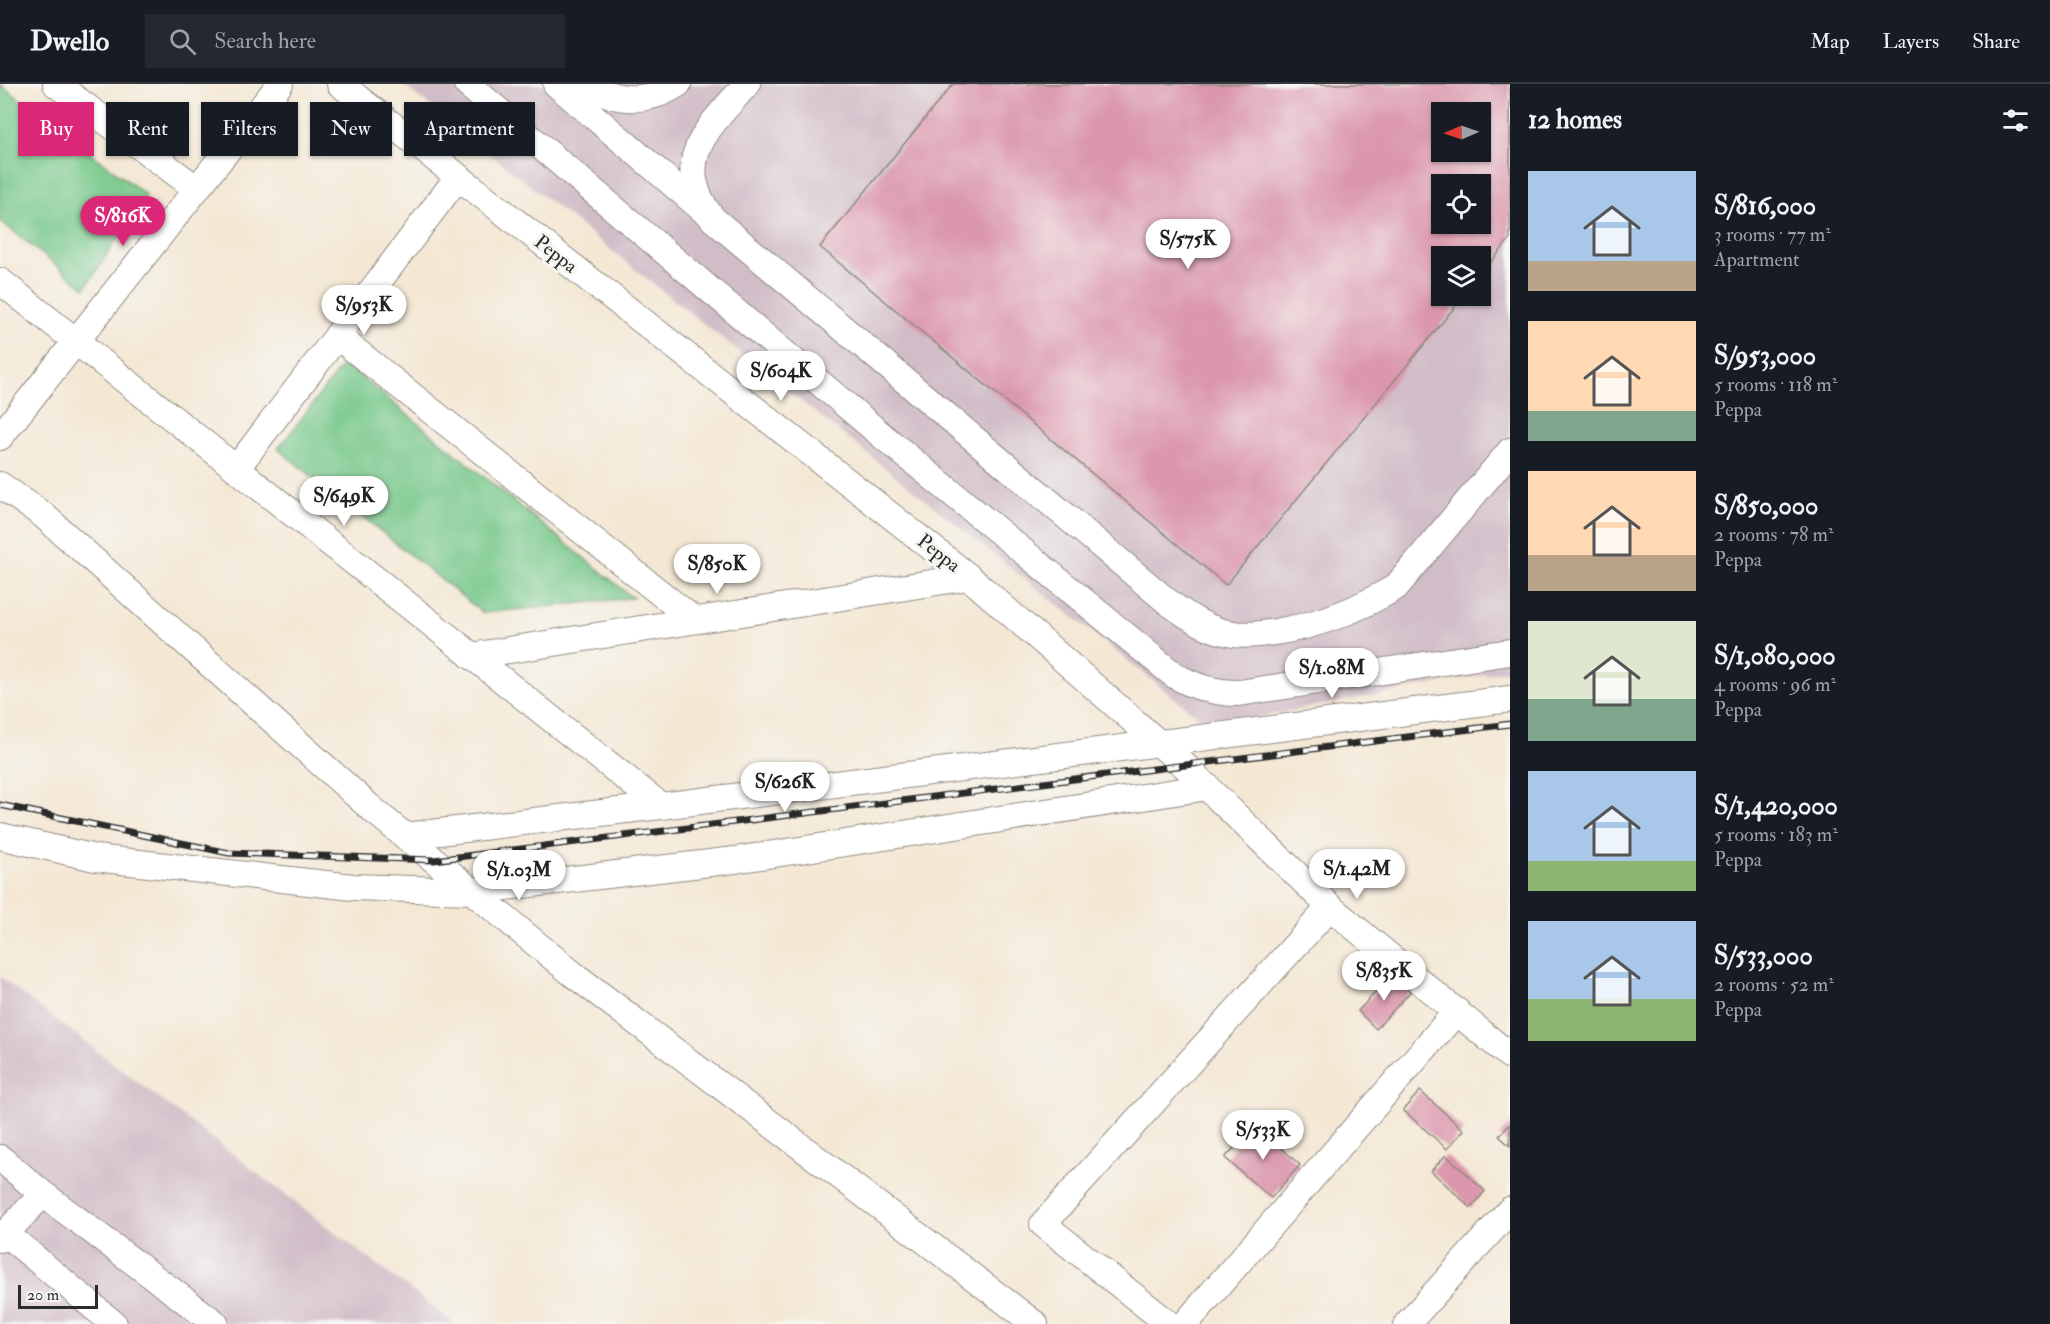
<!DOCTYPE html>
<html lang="en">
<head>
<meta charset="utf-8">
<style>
	:root { --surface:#171b24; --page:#242831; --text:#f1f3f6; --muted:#9ea1a6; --line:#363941; --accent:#db2777 }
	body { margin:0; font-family:"IM FELL Double Pica",serif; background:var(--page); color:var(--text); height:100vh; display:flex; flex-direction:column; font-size:22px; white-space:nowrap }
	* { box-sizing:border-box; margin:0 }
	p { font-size:20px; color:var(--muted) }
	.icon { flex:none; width:33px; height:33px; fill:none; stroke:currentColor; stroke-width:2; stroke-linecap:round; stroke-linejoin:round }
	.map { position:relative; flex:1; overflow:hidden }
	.sheet { display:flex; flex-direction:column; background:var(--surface); width:540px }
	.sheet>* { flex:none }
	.top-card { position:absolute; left:18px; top:18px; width:570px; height:54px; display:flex; gap:12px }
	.needle { width:39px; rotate:268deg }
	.controls { position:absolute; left:1431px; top:18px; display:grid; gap:12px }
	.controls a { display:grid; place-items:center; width:60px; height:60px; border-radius:0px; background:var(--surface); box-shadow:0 2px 4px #0004; font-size:30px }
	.scale { position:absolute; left:18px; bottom:15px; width:80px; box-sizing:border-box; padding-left:6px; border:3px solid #2b2b2b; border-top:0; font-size:16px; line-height:21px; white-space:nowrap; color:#2b2b2b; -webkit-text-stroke:4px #f6f6f2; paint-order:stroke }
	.price { position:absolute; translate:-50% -51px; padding:0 14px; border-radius:21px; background:#fff; color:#222; font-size:20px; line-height:39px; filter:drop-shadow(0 2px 3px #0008) }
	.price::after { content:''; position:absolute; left:50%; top:36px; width:18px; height:14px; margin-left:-9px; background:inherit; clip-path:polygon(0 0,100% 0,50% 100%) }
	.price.on { background:var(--accent); color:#fff }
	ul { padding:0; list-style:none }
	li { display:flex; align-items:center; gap:18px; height:150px; padding:0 18px }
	li span { display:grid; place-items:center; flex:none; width:168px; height:120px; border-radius:0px; color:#555 }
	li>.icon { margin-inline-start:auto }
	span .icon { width:72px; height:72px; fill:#fffc; stroke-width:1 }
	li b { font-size:26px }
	h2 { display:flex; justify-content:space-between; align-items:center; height:72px; padding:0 18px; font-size:26px }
	.pill { padding:0 21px; border-radius:0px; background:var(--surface); box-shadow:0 2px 4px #0004; font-size:21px; line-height:54px }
	.pill.on { background:var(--accent); color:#fff }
	header { display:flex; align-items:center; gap:36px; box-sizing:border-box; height:84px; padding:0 30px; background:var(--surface); border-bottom:2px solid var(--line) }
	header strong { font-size:28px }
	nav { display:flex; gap:33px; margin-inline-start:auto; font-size:21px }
	.search { width:420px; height:54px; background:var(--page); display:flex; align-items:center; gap:15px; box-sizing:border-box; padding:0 21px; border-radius:0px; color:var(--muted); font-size:22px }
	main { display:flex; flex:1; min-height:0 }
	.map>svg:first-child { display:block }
</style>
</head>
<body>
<header>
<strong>Dwello</strong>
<div class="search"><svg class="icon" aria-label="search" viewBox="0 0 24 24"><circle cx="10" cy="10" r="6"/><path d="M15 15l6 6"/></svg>Search here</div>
<nav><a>Map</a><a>Layers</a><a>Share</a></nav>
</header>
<main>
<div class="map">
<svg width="1510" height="1240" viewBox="0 0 1510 1240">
	<rect width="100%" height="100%" fill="#f6f6f2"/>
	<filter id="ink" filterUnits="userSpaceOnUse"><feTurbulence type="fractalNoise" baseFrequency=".0167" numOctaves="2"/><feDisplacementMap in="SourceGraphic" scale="12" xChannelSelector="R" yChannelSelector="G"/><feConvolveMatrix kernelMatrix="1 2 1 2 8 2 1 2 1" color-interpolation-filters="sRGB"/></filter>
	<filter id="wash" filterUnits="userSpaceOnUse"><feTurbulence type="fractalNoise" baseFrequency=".008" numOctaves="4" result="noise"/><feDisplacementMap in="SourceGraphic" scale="24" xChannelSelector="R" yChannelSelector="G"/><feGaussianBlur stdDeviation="1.35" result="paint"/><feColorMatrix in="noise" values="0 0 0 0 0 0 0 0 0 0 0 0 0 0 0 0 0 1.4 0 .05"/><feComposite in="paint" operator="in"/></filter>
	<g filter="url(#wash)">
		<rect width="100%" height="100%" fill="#f4e8d5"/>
		<!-- industrial -->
		<path fill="#d1bdc8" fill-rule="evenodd" d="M402,0h1108v586l-300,56zM1442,28h38v40h-38zM1442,100h38v40h-38zM1442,172h38v40h-38z
			M0,893l455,347h-455z"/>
		<!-- green -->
		<path fill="#77c88a" stroke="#517a5a" stroke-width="1.5" d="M0,0l146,111 -61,93 -85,-67z
			M344,279l289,235 -150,15 -205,-164z"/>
		<g id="blocks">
			<!-- building -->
			<path fill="#db97ad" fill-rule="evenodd" d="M953,0h557v155l-30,36v-19h-38v40h22l-238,289 -406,-338zM1442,28h38v40h-38zM1442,100h38v40h-38z
				M1392,891l18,17 -34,37 -18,-18z
				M1420,1007l44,39 -17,19 -44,-39z
				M1255,1040l45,41 -29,33 -46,-40z
				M1510,1040v22l-11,-10z
				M1446,1071l39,36 -14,17 -40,-37z"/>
		</g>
	</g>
	<g filter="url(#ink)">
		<use href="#blocks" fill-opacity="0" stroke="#908a80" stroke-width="1.5"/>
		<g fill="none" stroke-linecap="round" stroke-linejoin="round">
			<!-- minor casing -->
			<g stroke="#908a80" stroke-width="28">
				<path id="minor" d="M56,0l141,105
					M340,0l629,493 216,189 145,141 180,149
					M467,0l419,355 288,236c21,12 40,18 65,18l271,-41
					M556,0l148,127
					M590,0c27,20 60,18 88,0
					M747,0c-38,43 -79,77 -34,135l455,383c19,14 41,29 66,32 13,2 28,0 41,-2 45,-7 82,-22 121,-45l114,-136
					M0,197l661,525
					M337,252l357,284
					M0,353l280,-353
					M236,385l222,-292
					M0,401l43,30 330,295 99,81 101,83 462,350
					M471,572l498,-79
					M0,752l95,22 258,29 119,4 263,-31 473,-73
					M405,752l256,-30 849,-107
					M0,1074l43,36 172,129 -2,1
					M5,1149l109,91
					M0,1155l43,-45
					M1169,1240l-126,-100 287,-317
					M1185,1240l272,-313
					M1407,1240l103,-114"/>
			</g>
			<!-- minor -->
			<use href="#minor" stroke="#fff" stroke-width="26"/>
			<!-- rail casing -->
			<g stroke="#2b2b2b" stroke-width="7">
				<path id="rail" d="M0,721l229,48 205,7 1076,-136"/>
			</g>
			<!-- rail -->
			<use href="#rail" stroke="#f6f6f2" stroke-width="4.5" stroke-dasharray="14" stroke-linecap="butt"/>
		</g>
	</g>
	<g text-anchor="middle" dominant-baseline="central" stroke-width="6" stroke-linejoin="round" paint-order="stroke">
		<!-- street labels -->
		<g font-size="20" fill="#2b2b2b" stroke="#f6f6f2">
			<text transform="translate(556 170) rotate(38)">Peppa</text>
			<text transform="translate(939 469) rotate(38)">Peppa</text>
		</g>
	</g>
</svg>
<div class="controls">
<a><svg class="needle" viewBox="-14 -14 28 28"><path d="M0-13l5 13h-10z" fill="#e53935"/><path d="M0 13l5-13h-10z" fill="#9ea1a6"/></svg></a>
<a><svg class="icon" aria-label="locate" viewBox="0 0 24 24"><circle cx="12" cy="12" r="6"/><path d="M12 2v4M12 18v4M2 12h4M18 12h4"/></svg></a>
<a><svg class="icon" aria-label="layers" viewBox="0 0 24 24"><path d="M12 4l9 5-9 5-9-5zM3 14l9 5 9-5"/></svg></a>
</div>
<div class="scale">20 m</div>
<b class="price on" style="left:123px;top:163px">S/816K</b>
<b class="price" style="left:1188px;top:186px">S/575K</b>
<b class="price" style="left:364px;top:252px">S/953K</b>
<b class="price" style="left:781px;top:318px">S/604K</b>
<b class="price" style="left:344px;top:443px">S/649K</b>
<b class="price" style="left:717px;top:511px">S/850K</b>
<b class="price" style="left:1332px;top:615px">S/1.08M</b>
<b class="price" style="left:785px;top:729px">S/626K</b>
<b class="price" style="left:1357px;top:816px">S/1.42M</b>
<b class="price" style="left:519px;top:817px">S/1.03M</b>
<b class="price" style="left:1384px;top:918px">S/835K</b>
<b class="price" style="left:1263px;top:1077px">S/533K</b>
<div class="top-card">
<a class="pill on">Buy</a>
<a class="pill">Rent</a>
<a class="pill">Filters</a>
<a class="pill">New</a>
<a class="pill">Apartment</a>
</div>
</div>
<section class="sheet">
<h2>12 homes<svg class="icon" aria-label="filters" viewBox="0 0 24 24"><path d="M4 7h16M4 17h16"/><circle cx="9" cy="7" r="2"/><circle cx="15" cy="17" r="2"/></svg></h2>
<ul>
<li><span style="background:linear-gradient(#a9c7e8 75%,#b9a48a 0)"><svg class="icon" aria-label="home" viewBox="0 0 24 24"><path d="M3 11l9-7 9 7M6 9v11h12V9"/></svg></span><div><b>S/816,000</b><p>3 rooms · 77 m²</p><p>Apartment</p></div></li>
<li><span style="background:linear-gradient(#ffd9b3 75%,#7fa58c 0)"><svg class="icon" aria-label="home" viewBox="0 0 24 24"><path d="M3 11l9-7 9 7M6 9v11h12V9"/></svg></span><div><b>S/953,000</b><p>5 rooms · 118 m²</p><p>Peppa</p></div></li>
<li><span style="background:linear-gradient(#ffd9b3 70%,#b9a48a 0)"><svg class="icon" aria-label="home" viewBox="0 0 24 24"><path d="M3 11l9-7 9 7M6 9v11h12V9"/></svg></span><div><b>S/850,000</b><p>2 rooms · 78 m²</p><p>Peppa</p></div></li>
<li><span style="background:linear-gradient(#dfe7d0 65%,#7fa58c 0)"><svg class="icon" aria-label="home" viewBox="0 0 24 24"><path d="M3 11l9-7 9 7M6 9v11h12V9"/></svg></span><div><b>S/1,080,000</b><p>4 rooms · 96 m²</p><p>Peppa</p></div></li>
<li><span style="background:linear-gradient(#a9c7e8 75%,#8fb573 0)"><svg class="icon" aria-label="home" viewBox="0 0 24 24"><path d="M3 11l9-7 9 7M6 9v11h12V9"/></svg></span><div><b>S/1,420,000</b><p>5 rooms · 183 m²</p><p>Peppa</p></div></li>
<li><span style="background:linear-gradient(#a9c7e8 65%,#8fb573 0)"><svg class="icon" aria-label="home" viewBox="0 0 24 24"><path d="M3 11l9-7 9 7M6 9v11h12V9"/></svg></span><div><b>S/533,000</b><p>2 rooms · 52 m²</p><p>Peppa</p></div></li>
</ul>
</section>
</main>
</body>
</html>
